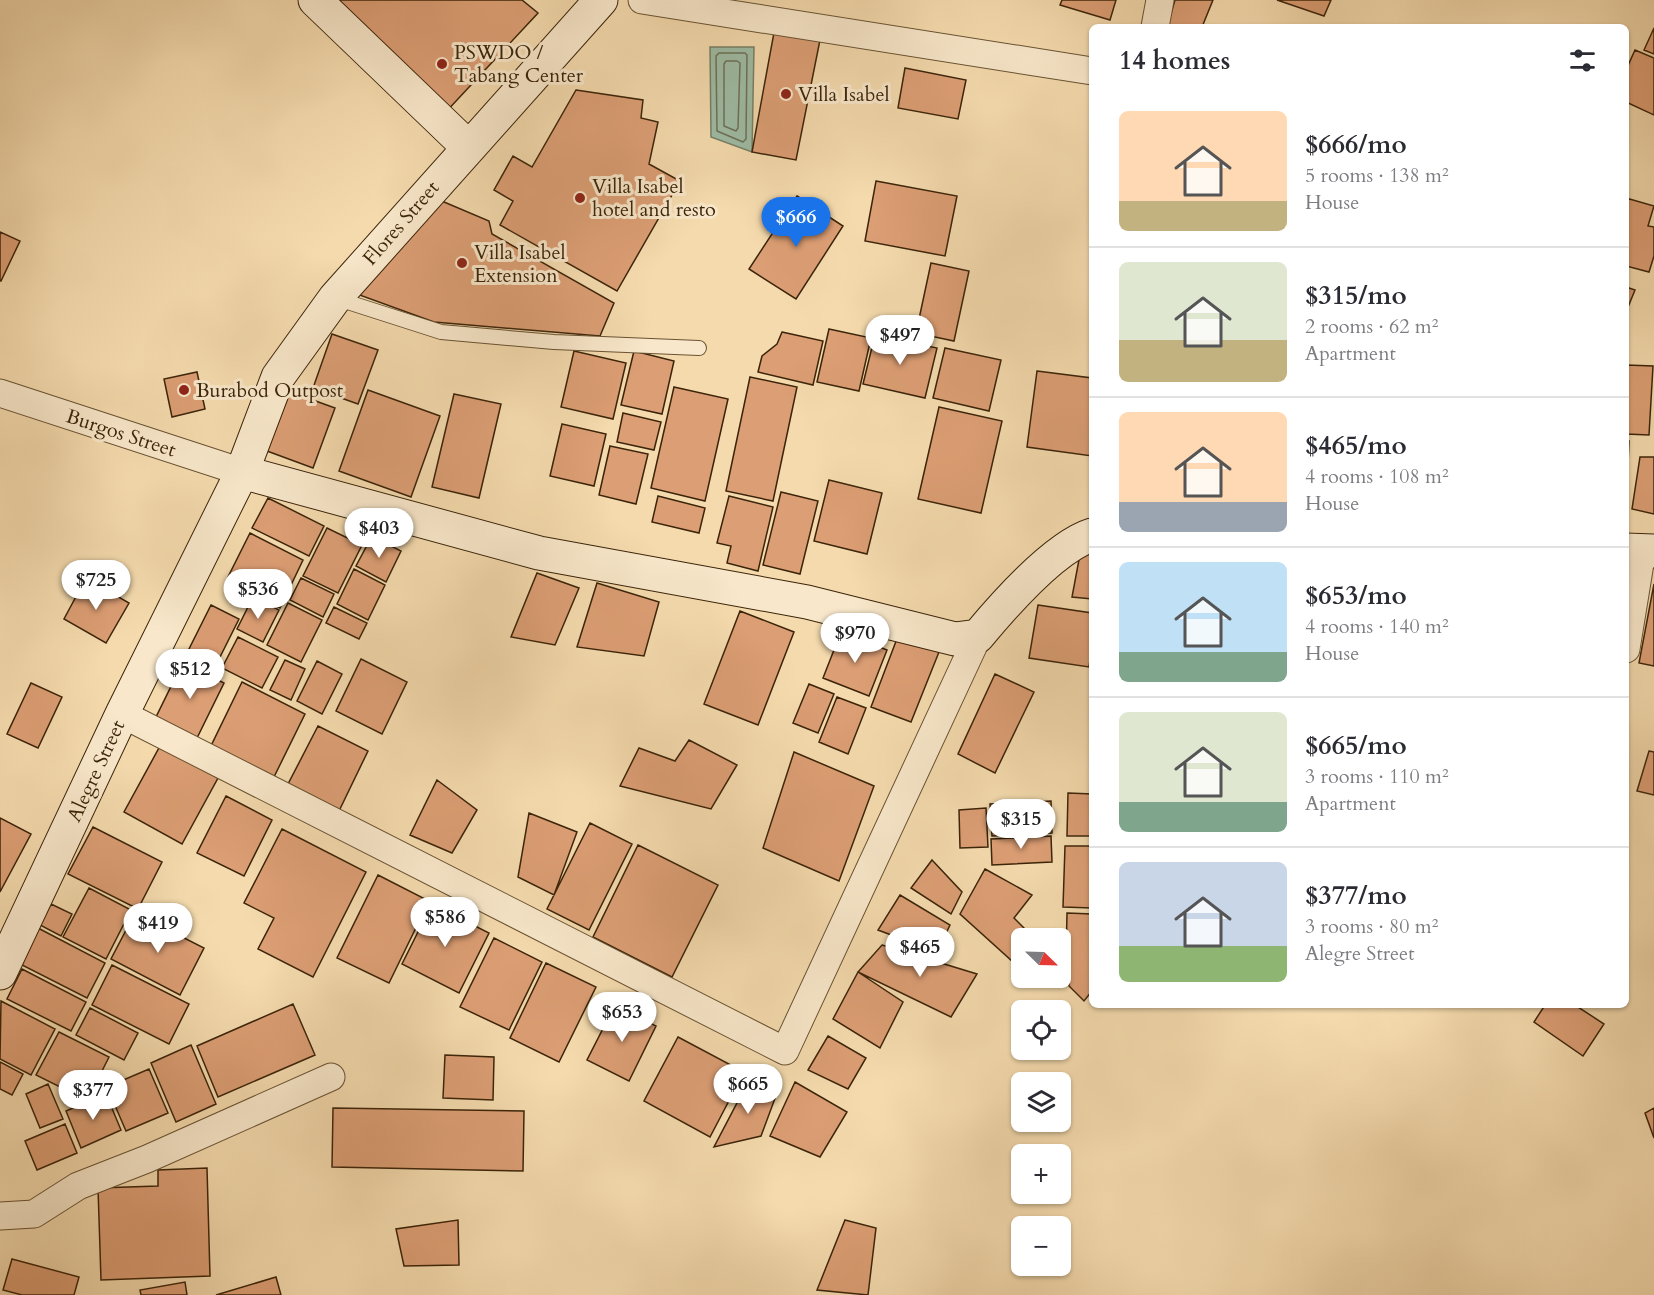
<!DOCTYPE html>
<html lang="en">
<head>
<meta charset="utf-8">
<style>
	:root { --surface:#fff; --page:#f7f7f7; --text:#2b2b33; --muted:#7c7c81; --line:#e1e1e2; --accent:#1a73e8 }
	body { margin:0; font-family:Cardo,serif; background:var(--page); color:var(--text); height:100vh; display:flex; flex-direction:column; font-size:22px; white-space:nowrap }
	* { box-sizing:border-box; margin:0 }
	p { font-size:20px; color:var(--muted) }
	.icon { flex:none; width:33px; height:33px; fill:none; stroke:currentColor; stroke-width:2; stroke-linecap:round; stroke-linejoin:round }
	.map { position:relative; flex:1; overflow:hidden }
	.sheet { position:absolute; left:1089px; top:24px; width:540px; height:984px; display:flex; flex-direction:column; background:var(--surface); border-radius:9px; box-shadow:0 2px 4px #0004 }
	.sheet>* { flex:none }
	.needle { width:39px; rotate:113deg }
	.tools { position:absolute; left:1011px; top:928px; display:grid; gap:12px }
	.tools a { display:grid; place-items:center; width:60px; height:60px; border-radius:9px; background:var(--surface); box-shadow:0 2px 4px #0004; font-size:30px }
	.price { position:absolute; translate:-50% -51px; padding:0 14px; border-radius:21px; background:#fff; color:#222; font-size:20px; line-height:39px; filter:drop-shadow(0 2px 3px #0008) }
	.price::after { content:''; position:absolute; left:50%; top:36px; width:18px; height:14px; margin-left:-9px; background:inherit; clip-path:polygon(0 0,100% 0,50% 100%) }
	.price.selected { background:var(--accent); color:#fff }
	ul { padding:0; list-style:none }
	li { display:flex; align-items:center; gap:18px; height:150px; padding:0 30px }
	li+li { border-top:2px solid var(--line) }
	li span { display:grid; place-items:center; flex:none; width:168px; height:120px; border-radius:9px; color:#555 }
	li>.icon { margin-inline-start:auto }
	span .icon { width:72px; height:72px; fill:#fffc; stroke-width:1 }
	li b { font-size:26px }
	h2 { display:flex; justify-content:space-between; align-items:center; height:72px; padding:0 30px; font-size:26px }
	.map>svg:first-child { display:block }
</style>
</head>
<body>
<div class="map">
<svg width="1654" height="1295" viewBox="0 0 1654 1295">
	<rect width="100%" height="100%" fill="#f4daad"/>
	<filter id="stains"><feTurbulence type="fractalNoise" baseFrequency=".00333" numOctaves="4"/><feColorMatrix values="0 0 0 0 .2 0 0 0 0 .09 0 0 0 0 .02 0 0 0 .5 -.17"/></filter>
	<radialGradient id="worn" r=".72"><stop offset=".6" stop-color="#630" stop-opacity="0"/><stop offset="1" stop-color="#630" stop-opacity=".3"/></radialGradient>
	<!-- water -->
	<path fill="#9dbba4" stroke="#767f66" stroke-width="1.5" d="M710,47h44l-2,105 -41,-15z"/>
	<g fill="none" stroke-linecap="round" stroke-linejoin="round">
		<!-- shore -->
		<path stroke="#6c7056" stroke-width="1.5" d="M719,53h26l2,2 -1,84 -3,3 -26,-11 -1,-75z
			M726,61h11l3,2 -2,65 -2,3 -12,-5v-62z"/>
	</g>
	<!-- building -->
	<path fill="#dc9e74" stroke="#3b2409" stroke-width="1.5" d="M328,0h194l16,13 -94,101z
		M1062,0h54l-6,20 -50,-15z
		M1175,0h38l-11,27h-35z
		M1277,0h54l-7,16z
		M775,27l46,8 -25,125 -44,-8z
		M1654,28v26l-10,-4z
		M1635,50l19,8v57l-28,-13v-32z
		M905,68l61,12 -8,39 -60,-11z
		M576,90l67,10 -2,18 17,4 -9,42 31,17 -63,110 -117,-66 13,-24 -19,-11 19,-34 19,11z
		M876,181l81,15 -12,60 -80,-15z
		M797,196l46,30 -47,73 -47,-30z
		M1626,198l28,8 -6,20 6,1v29l-5,16 -23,-6z
		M437,199l52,22 3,13 122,69 -14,33 -166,-14 -80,-29z
		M0,232l20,9 -19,40h-1z
		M931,263l38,8 -15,70 -38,-8z
		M1626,287l9,3 -9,22z
		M829,329l42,9 -12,53 -42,-9z
		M782,332l41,9 -10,44 -55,-13 4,-16 15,-12z
		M332,334l46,16 -20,54 -45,-16z
		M875,335l62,13 -12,50 -62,-14z
		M945,348l56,12 -12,51 -56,-13z
		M574,351l52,12 -13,56 -52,-12z
		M634,351l40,10 -12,53 -41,-9z
		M1626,365l27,1 -4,69 -23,-1z
		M1037,371l55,7v78l-65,-9z
		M197,372l8,37 -33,8 -8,-38z
		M750,377l47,10 -24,114 -47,-10z
		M674,387l54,12 -23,102 -54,-13z
		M368,390l72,26 -29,81 -72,-26z
		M288,391l47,17 -22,60 -46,-17z
		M454,394l47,10 -22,94 -47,-11z
		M939,407l63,14 -21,92 -63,-14z
		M623,413l38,9 -7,28 -37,-8z
		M562,424l44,10 -12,52 -44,-10z
		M1626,441h3l-3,70z
		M610,446l38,8 -12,50 -37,-9z
		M1640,457h14v57l-22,-5z
		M829,480l53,13 -15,61 -53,-13z
		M781,492l37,9 -18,73 -37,-9z
		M658,496l47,12 -6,25 -47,-11z
		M729,496l44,11 -15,64 -31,-8 4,-17 -14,-3z
		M268,498l56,28 -15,30 -57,-28z
		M327,528l35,17 -24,48 -35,-17z
		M250,533l53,27 -23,48 -54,-27z
		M372,536l29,15 -15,31 -30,-16z
		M1092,548v51l-20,-2 9,-48z
		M354,569l31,16 -17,35 -31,-16z
		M537,573l42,15 -24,57 -44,-8z
		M86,578l43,25 -23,40 -42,-24z
		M301,578l33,16 -11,23 -33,-17z
		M597,583l62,19 -15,54 -67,-9z
		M1654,584v82l-15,-3z
		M253,597l26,13 -16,32 -26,-13z
		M288,603l34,17 -21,42 -34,-17z
		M211,605l28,14 -26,52 -28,-14z
		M1038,605l54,8v33l-3,21 -60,-9z
		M334,607l33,16 -8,16 -33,-16z
		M740,611l54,21 -36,93 -54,-21z
		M841,632l46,18 -18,46 -46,-18z
		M898,636l41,16 -28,70 -40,-15z
		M238,637l40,20 -16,31 -40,-20z
		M361,659l46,23 -25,52 -46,-23z
		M285,660l20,9 -14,31 -21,-10z
		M317,661l25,13 -20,40 -25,-13z
		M183,662l41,21 -27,55 -41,-21z
		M995,674l39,18 -39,81 -37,-19z
		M242,682l63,32 -33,67 -63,-31z
		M31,683l31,14 -24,51 -31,-14z
		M809,684l25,10 -16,39 -25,-10z
		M837,697l29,11 -18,46 -29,-12z
		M318,726l50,25 -29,60 -52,-25z
		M689,740l48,25 -26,44 -91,-23 19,-38 36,13z
		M160,746l58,32 -36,66 -58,-32z
		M1649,751l5,1v43l-17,-4z
		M794,752l80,34 -35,95 -76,-33z
		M437,780l40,30 -25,43 -42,-18z
		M1068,793l24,1v42h-25z
		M226,796l46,24 -28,56 -47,-23z
		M1051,801l1,32 -60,3 -2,-32z
		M986,808l2,39 -28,1 -1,-38z
		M529,813l48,19 -23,63 -36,-18z
		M0,818l31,16 -31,58z
		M590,823l42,21 -43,86 -42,-21z
		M93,827l69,35 -24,47 -70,-35z
		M282,829l84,43 -53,105 -55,-28 16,-31 -30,-15z
		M1051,836l1,26 -60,3 -1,-26z
		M638,845l80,40 -46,92 -79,-40z
		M1065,846h27v62l-29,-1z
		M932,860l30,32 -11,22 -40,-26z
		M985,869l47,26 -18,23 21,21h-13v31l-62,-56z
		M378,875l51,26 -40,82 -52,-25z
		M89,888l42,22 -25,49 -43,-22z
		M900,895l50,30 -13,27 -59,-22z
		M51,904l21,10 -11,22 -21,-11z
		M432,904l57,29 -30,60 -57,-29z
		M135,913l69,35 -24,47 -69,-36z
		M1067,913l25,1v77l-8,10 -15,-15 -3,-26z
		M38,928l67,35 -18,35 -67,-34z
		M494,938l48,24 -33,68 -49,-23z
		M882,945l95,29 -26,43 -93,-45z
		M546,963l50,24 -37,75 -49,-24z
		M112,965l77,39 -20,40 -77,-39z
		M22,969l64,33 -15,29 -64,-32z
		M858,972l45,30 -23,46 -47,-29z
		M1,1001l54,28 -24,46 -31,-16z
		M293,1004l22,51 -97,42 -21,-51z
		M615,1005l41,21 -27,55 -42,-21z
		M1545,1005h30l29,19 -21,32 -49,-34z
		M90,1008l48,25 -14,27 -48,-25z
		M59,1032l50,25 -8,16 -41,14 -24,-12z
		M828,1036l38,22 -18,31 -40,-19z
		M678,1037l66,35 -34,65 -66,-36z
		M191,1045l25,59 -40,18 -25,-59z
		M445,1055l49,2 -1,43 -50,-2z
		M0,1062l23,12 -11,21 -12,-6z
		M149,1069l19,44 -42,18 -19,-44z
		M748,1082l29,11 -16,43 -47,11z
		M795,1082l52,30 -27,45 -50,-21z
		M48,1084l15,35 -23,9 -14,-34z
		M106,1094l15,36 -40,18 -15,-37z
		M333,1108l191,3 -1,60 -191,-4z
		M1654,1108v30l-9,-25z
		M65,1124l12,29 -40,17 -12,-29z
		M207,1168l3,108 -109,4 -3,-92 60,-2v-16z
		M458,1220l1,45 -55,1 -8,-37z
		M845,1220l31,8 -8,67 -51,-5z
		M12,1259l67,18 -5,18h-52l-19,-5z
		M276,1277l5,18h-65z
		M185,1282l2,13h-46l-1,-5z"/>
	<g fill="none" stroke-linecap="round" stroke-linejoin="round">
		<!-- lane casing -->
		<g stroke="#695232" stroke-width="16">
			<path id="lane" d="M335,298l106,34 113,10 145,6"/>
		</g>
		<!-- street casing -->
		<g stroke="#695232" stroke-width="29">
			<path id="street" d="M642,0l450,71
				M1155,27l5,-27
				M0,393l242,79
				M1626,649l16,-98
				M122,714l663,337 193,-415
				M0,1216l34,-2 44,-28 69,-27 184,-82"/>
		</g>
		<!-- secondary casing -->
		<g stroke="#3b2409" stroke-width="35">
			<path id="secondary" d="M315,0l153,147
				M242,472l297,81 268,49 148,37 23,-3c25,-30 76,-89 114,-101
				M1626,550l28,1
				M0,973l122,-259 120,-242 36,-95 57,-79 266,-298"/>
		</g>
		<!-- lane -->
		<use href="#lane" stroke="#f8e7ca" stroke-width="14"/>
		<!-- street -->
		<use href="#street" stroke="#f8e7ca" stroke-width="27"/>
		<!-- secondary -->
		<use href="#secondary" stroke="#f8e7ca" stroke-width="33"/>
	</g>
	<!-- markers -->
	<g fill="#8f2418" stroke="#f8e7ca" stroke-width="2">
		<circle cx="442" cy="64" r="6"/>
		<circle cx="786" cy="94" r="6"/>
		<circle cx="580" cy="198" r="6"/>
		<circle cx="462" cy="263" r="6"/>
		<circle cx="184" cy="390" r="6"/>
	</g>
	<g text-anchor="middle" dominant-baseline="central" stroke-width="6" stroke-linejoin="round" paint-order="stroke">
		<!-- poi labels -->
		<g font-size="20" fill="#3b2409" stroke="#f8e7ca" text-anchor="start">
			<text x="454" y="52">PSWDO /<tspan x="454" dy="23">Tabang Center</tspan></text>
			<text x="798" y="94">Villa Isabel</text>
			<text x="592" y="186">Villa Isabel<tspan x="592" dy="23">hotel and resto</tspan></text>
			<text x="474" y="252">Villa Isabel<tspan x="474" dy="23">Extension</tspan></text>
			<text x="196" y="390">Burabod Outpost</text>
		</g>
		<!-- street labels -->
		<g font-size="20" fill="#3b2409" stroke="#f8e7ca">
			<text transform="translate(401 223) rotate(-49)">Flores Street</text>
			<text transform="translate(121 433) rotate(18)">Burgos Street</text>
			<text transform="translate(96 771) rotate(-65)">Alegre Street</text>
		</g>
	</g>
	<rect width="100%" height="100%" filter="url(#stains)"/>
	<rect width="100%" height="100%" fill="url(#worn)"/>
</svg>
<div class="tools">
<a><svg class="needle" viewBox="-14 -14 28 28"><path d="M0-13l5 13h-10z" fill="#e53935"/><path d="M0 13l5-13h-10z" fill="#7c7c81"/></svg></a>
<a><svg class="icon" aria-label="locate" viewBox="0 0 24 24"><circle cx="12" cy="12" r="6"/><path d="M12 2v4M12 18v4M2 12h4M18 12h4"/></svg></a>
<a><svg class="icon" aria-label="layers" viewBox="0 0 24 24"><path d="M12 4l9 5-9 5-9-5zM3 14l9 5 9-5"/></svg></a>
<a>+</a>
<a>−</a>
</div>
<b class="price selected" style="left:796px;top:248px">$666</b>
<b class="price" style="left:900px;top:366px">$497</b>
<b class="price" style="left:379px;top:559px">$403</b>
<b class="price" style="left:96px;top:611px">$725</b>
<b class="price" style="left:258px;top:620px">$536</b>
<b class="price" style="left:855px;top:664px">$970</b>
<b class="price" style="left:190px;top:700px">$512</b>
<b class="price" style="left:1021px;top:850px">$315</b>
<b class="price" style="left:445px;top:948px">$586</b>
<b class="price" style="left:158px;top:954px">$419</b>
<b class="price" style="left:920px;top:978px">$465</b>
<b class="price" style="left:622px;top:1043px">$653</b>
<b class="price" style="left:748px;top:1115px">$665</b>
<b class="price" style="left:93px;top:1121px">$377</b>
<section class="sheet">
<h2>14 homes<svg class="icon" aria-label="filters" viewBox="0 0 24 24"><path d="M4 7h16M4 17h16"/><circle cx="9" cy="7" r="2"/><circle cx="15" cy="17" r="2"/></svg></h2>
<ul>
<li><span style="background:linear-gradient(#ffd9b3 75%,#c2b280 0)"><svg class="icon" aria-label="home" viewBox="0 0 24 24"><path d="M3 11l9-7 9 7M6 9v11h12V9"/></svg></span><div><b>$666/mo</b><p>5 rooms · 138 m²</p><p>House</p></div></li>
<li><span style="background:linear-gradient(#dfe7d0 65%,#c2b280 0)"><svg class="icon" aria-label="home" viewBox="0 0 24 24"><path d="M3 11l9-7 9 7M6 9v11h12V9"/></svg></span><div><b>$315/mo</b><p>2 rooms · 62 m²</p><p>Apartment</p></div></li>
<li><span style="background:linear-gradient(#ffd9b3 75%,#9aa5b1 0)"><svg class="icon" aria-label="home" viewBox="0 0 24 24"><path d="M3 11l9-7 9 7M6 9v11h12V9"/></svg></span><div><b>$465/mo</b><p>4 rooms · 108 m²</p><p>House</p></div></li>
<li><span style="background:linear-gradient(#bfe0f5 75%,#7fa58c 0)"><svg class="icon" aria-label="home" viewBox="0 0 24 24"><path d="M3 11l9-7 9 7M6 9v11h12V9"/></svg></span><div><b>$653/mo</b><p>4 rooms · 140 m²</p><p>House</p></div></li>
<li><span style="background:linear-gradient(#dfe7d0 75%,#7fa58c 0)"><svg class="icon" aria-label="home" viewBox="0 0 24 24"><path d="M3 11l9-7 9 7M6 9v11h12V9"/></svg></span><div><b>$665/mo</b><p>3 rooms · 110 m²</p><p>Apartment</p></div></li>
<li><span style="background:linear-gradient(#c9d6e8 70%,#8fb573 0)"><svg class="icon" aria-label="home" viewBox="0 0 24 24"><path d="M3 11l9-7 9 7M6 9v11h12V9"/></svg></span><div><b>$377/mo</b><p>3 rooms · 80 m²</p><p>Alegre Street</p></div></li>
</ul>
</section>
</div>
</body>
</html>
